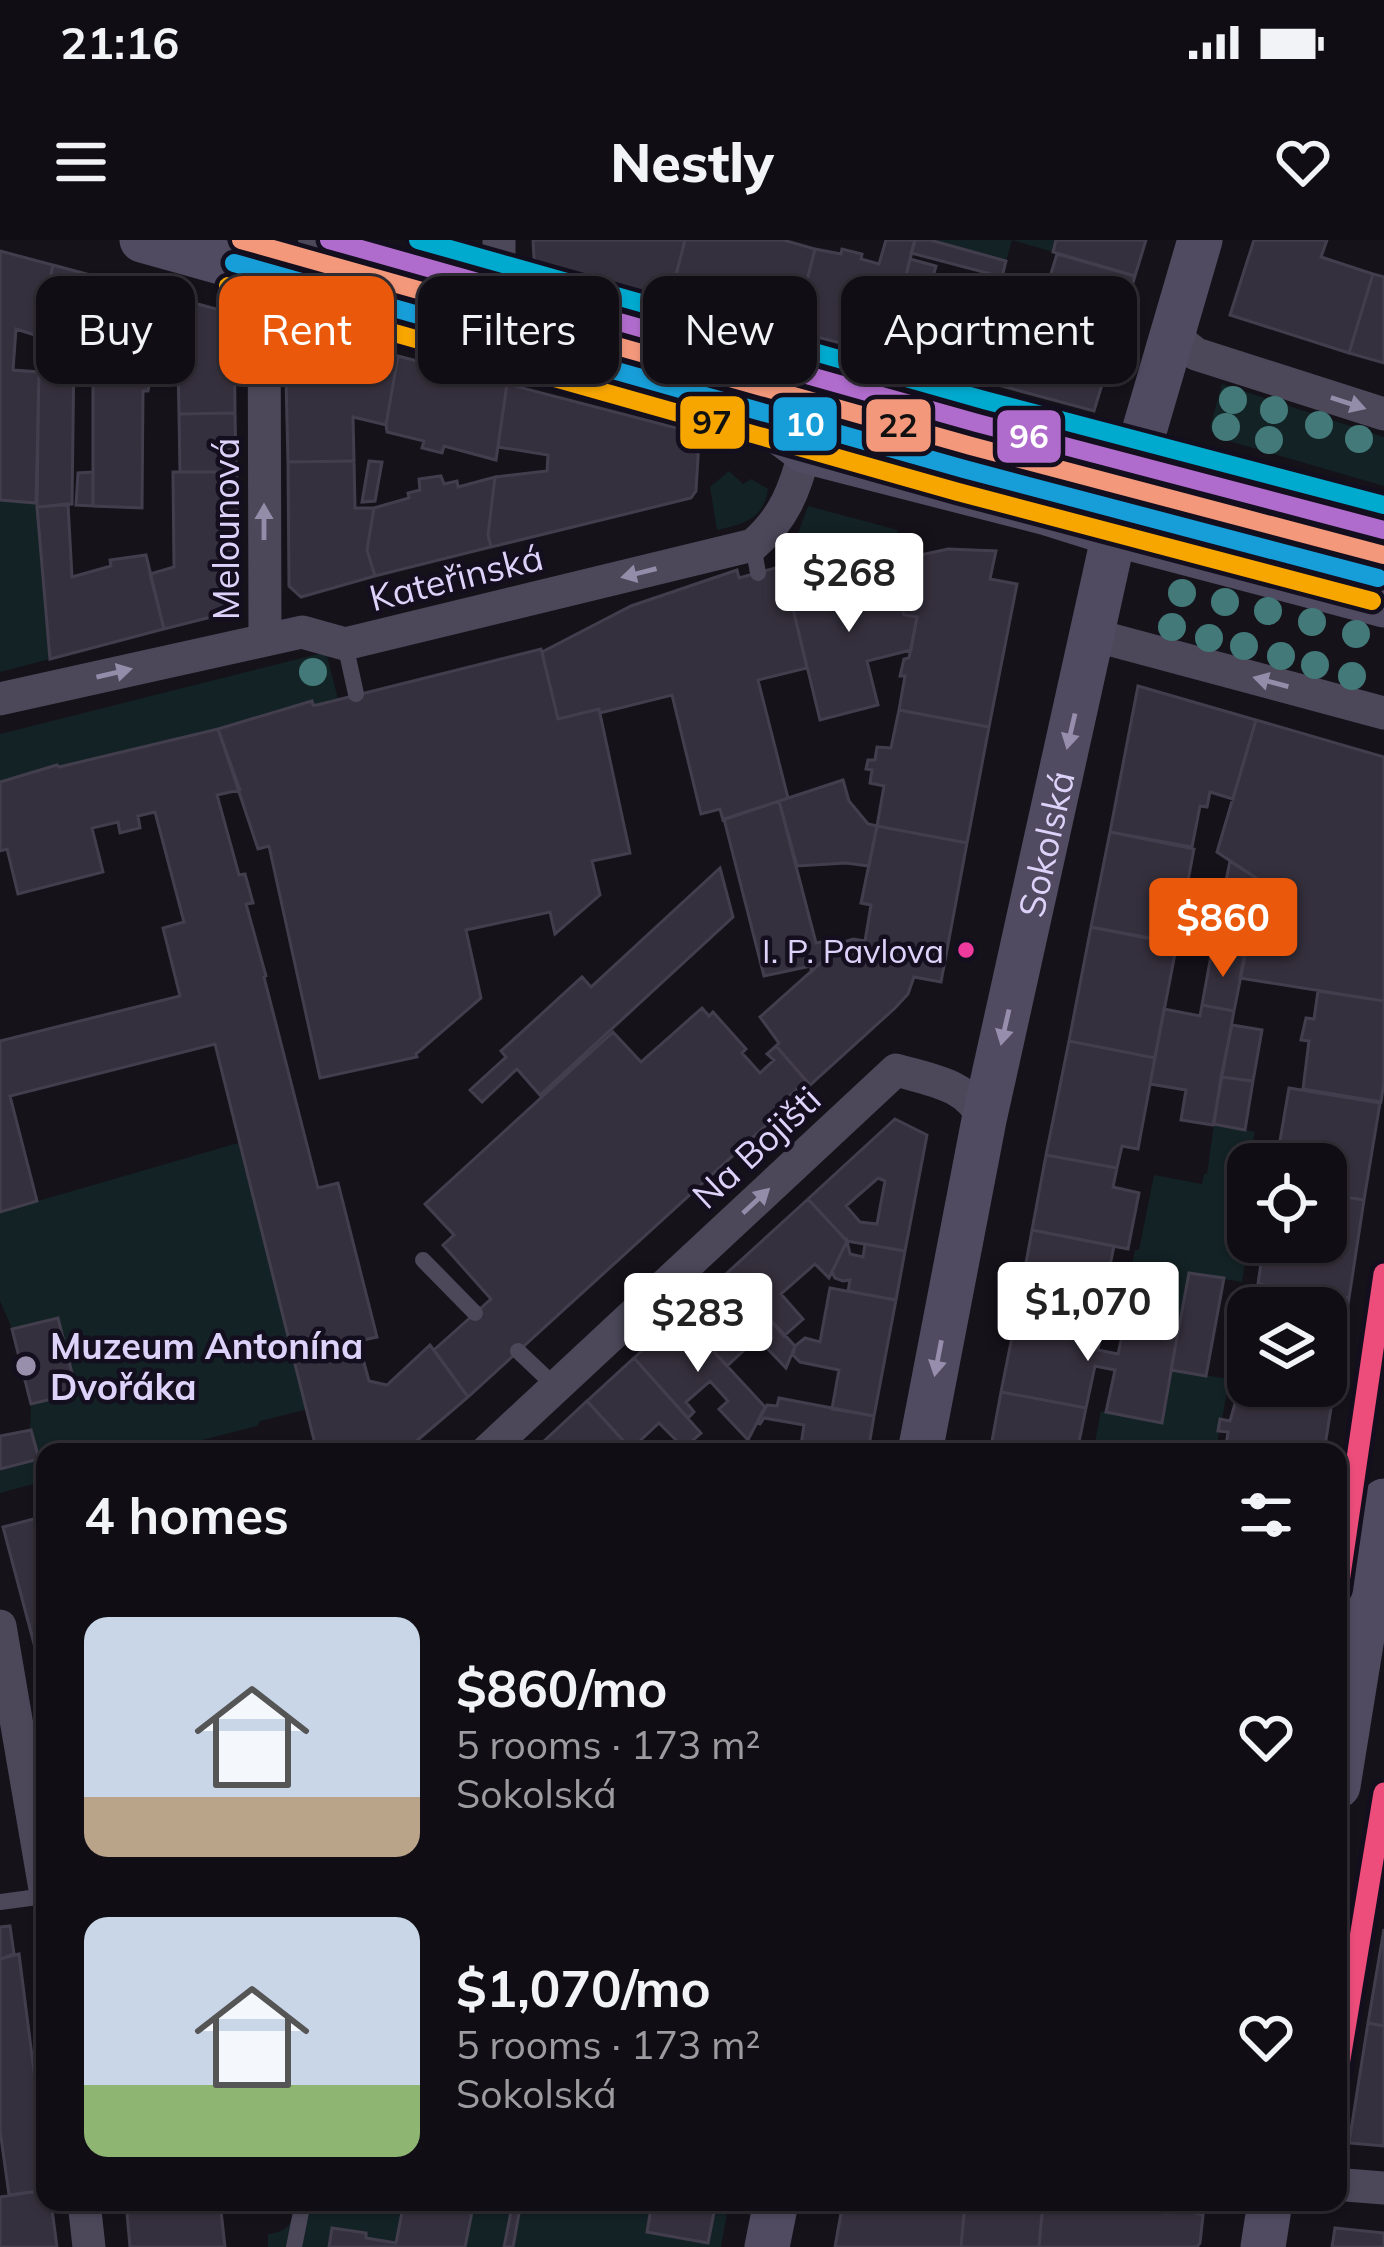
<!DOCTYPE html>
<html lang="en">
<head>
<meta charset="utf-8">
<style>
	:root { --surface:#100e14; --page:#19171d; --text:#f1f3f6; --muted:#9c9ca0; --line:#302e34; --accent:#ea580c }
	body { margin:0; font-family:Mulish,sans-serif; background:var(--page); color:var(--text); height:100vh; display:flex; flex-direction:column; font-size:45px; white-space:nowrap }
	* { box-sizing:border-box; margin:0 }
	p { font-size:39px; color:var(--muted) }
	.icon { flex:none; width:66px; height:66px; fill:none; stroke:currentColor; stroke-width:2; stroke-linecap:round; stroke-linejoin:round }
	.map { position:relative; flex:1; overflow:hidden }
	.details { position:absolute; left:36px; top:1203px; width:1311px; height:768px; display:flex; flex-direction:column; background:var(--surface); border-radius:24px; box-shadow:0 3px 9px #0004,0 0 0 3px var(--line) }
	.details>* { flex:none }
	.banner { position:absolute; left:36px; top:36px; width:1314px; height:108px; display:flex; gap:24px }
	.controls { position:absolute; left:1227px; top:903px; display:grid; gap:24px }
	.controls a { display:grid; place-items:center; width:120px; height:120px; border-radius:24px; background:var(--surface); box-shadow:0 3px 9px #0004,0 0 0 3px var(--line); font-size:60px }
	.price { position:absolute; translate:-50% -102px; padding:0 27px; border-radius:12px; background:#fff; color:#222; font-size:39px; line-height:78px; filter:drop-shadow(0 3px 6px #0008) }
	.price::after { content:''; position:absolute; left:50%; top:72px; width:36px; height:27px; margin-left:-18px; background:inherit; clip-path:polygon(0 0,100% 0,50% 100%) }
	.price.active { background:var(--accent); color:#fff }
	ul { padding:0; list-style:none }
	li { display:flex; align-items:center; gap:36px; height:300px; padding:0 48px }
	li span { display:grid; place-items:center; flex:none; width:336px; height:240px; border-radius:24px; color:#555 }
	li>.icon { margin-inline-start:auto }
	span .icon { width:144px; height:144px; fill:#fffc; stroke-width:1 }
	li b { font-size:51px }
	h2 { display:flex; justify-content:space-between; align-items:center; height:144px; padding:0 48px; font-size:51px }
	.tag { padding:0 42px; border-radius:24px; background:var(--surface); box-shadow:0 3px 9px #0004,0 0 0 3px var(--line); font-size:42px; line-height:108px }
	.tag.active { background:var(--accent); color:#fff }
	.status { display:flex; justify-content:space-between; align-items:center; height:84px; padding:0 60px; background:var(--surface); direction:ltr }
	.status svg { height:33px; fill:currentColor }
	header { display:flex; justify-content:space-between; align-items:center; height:156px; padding:0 48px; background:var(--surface); font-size:54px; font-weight:800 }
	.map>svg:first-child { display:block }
</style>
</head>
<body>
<div class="status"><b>21:16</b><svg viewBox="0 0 49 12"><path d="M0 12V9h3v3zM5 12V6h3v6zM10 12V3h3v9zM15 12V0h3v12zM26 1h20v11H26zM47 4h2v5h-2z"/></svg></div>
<header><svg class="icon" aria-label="menu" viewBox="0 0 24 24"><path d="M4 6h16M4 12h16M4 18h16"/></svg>Nestly<svg class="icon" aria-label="heart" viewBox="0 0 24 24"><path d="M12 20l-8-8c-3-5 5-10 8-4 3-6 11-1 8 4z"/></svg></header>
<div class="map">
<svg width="1384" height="2007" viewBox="0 0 1384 2007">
	<rect width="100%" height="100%" fill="#15121a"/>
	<!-- green -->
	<path fill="#132225" d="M930,0h126l-3,12 -41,-12 -6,21z
		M1222,144l162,53v49l-169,-49 -5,-10z
		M1175,213l209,62v12l-201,-50 -12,-11z
		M729,231l14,13 8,-5 17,10c-4,30 -24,35 -51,41l-7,-43z
		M0,260l36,3 14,156 -50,13z
		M808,266l90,24 -2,9 -86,14 -13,-17z
		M326,412l12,47 -25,6 -2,-4 -48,13v4l-204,49 -3,-2 -56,17v-48z
		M1214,884l41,8 -7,32v78l-6,40 -53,-9 -12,64 -58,-11 16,-76h4l15,-75 48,9 2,-10h3z
		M238,903l70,269 -3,-2 -45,11 -3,5 -101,26h-111v29l-45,12v-24l39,-10 -9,-30 1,-25 46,-11 -19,-75 -46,11 -12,-28v-89z
		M1171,1130l58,9 -7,41h-2l-3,32h-124l8,-41 61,11z
		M295,1962h109l-8,41 -30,-5v-5l-33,-5 -4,19h-61v-13c23,-3 24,-11 27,-32z
		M474,1962h39l-9,45h-39z
		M521,1962h131l-5,30 60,11 9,-41h13l-8,45h-208z"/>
	<!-- building -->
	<path fill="#35303d" stroke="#433e4d" stroke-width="3" fill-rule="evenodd" d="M533,0h152l-15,58 -132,-32 -4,-7z
		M685,0h98l32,9 -21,82 -124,-33z
		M886,0h29l-29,115 -92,-24 21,-82 26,5 1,-5 20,5 -1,5 18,5z
		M915,0h15l76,21 -4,16 -91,-24z
		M1056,0h90l-11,36 -82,-24z
		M1254,0h73l-6,17 52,17 -24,79 -119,-38z
		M0,11l53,14 -15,71 -22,-7 -3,41 26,2 -3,131 -36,-3z
		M1057,14l78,22 -41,135 -118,-32 21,-82 43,12z
		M910,19l26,7 -3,11 18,6 1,-5 22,6 -1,4 25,7 -22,84 -90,-24z
		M53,25l112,30 -13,73 -78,-20 -2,156 -35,3 2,-146h11v-20h-12v-5z
		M1373,34l11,3v86l-35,-10z
		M165,55l69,19 1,99 -56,1 -1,-47 -25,-6z
		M296,88l102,28 -12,69 -33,-8 1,44 -66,1 -3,-124z
		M398,116l109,28 -11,76 -52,-14 -2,7 -20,-5 2,-7 -37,-9 -1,-7z
		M97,129l53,10 -2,12h-5l-1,117 -49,-2v-121z
		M507,144l185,48 7,9 -3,50 -5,7 -200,49 -3,-12 7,-58 52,-6 1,-16 -50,-8z
		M235,173l1,59h-56l-1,-58z
		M354,221l1,47h19l-7,42 8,26 -74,21 -12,-11 -1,-124z
		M369,221l13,1 -7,39 -13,1z
		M93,232v34l-17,-1 2,-32z
		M173,232h63l3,138 -75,19 -14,-55 24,-7z
		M441,236l3,8 13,-3 1,6 37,-10 -7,58 3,12 -116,29 -8,-26 7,-42 35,-10 -1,-5 12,-3 -1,-11z
		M68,264l4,73 39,-11 -1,-6 36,-5 18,74 -114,30 -13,-152z
		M948,309l48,2 -6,28 27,5 -28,143 -90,-17 6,-34h-5l4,-17 5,-1 8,-41 -13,-2 -5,-21 -6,1 -9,-32z
		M884,323l9,32 6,-1 5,21 13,2 -6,33 -44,11 11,44 -58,15 -32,-132z
		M779,327l3,1 6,20 19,80 -49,12 30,118 -65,22 -3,-11 -19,5 -29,-119 -72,18 -1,-4 -41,10 -16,-67 89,-46 106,-36 2,8z
		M541,409l17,70 41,-10 31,144 -38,8 8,34 -45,39 -5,-22 -84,18 15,68 -65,56 1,3 -97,21 -51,-232 -11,3 -40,-120 94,-28 1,4h4z
		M1138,446l118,34 -23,79 -23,-7 -3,15 -7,-1 -8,41 -82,-15z
		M899,470l90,17 -22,116 -90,-17 7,-40 -14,-3 2,-13 -6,-1 2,-9h7l2,-13 14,1z
		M1256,480l128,37v244l-144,-23 19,-98 -42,-28z
		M218,489l22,61 -23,5 22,80 6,-1 8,29 -7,1 20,72 -2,1 54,211 20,-5 39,154 -19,4 11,40 18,4 43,-40 38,52 -62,53 1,2h-90l-102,-408 -205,52 27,105 -37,11v-171l180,-45 -17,-68 21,-6 -29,-110 -17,4 2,12 -20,5 -2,-11 -26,6 11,44 -85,22 -11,-45 -7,2v-69l57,-17 2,2z
		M843,540l6,21 19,23 9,2 -8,40 -23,-3 -49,3 -18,-65z
		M779,561l37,142 11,-2 3,13 -19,18v-6l-47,10 -40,-157z
		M877,586l90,17 -26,139 -27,-5 -6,17 -13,14 -85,77 -34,-39 3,-3 -19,-26 84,-75 9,-3 12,2 6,-36 -10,-2z
		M1110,592l84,17 -8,42 16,4 -2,11 -16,-3 -8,41 -85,-17z
		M1230,621l29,19 -14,76 -33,-6z
		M720,628l13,49 -193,178 -23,-26 -35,33 -12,-12 36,-33 -5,-6 81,-74 9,10z
		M1203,680l15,3 -6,27 -14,-3z
		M1091,687l86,16 -22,115 -86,-17z
		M1212,710l33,6 -11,55 -32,-6z
		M1318,751l66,10v81l-3,20 -78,-13 6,-48 -8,-1 5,-22 8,1z
		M1202,765l32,6 -21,114 -32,-5 5,-30 -36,-6 14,-75 36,7z
		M702,768l7,8 4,-4 33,37 -4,4 18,20 14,-13 -7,-6 9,-8 34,39 -6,5 -3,-4 -22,19 5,4 -316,288 -34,-47 57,-51 -48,-54 11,-10 -29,-31 188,-172 28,30z
		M1232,785l30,5 -9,51 -32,-4z
		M1069,801l86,17 -17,91 -16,-3 -5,22 -71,-13z
		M1221,837l32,4 -8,49 -31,-6z
		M1289,848l91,15 -16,97 -38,-6v-30h-50z
		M895,879l32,16 -22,116 -58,-10 -39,-42zM878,938l7,3 -8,43 -17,-2 -14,-16z
		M1046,915l71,13 -4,19 26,6 -11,56 -96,-19z
		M1326,954l38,6 -15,98 -91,-14 6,-42h62z
		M808,959l39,42 -18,37 -14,-14 -34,30 22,25 -19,17 -57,-63z
		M1032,990l82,16 -7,34 10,1 -2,10 -9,-2 -6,33 -82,-15z
		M847,1001l3,13 13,3 2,-13 40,7 -9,49 -48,-9 2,-11 -7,1 -8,-3 -3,-6z
		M727,1033l68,73 -9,22 -29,-30 -30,28 -47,-51z
		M1189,1033l35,5 -18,98 -35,-6z
		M1262,1045l87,13 -16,98 -62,-10h55v-78h-68z
		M830,1048l66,12 -22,116 -42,-7 7,-39 -39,-8 -7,-7 2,-9 10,-8 15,4z
		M1018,1067l85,16 -5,27 20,4 6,-27 53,10 -15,86 -56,-11 9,-42 -20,-4 -9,42 -85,-16z
		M680,1075l85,92 -17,33 -29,-31 9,-8 -18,-20 -24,21 8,10 -6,6 -54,-60z
		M58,1078l19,75 -46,11 -19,-75z
		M634,1118l67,75 -17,15 -25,-25 -28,26 -44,-48z
		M1262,1146l71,10 -9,56h-99l3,-20 -10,-1 2,-12 10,2 6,-21 23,4z
		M1001,1152l85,16 -9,44h-87z
		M779,1158l95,18 -6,36h-68l4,-27 -40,-7 -4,6 -3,-1 10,-18 10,1z
		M587,1161l44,48 -3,3h-75l-10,-10z
		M31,1190l8,29 -39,10v-33z
		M45,1276v169l-42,-158z
		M10,1686l4,28 -14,5v-32z
		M1384,1689v97l-16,-3z
		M19,1714l26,204v32l-36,5 -9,-65v-171z
		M1368,1783l16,3v120l-35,-3z
		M45,1950v12h6l6,45h-57v-50z
		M126,1962h94l5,45h-95z
		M404,1962h70l-9,45h-136l3,-19 34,5v5l30,5z
		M513,1962h8l-8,45h-9z
		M652,1962h64l-8,41 -61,-11z
		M843,1962h122l-4,45h-126z
		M965,1962h78l-4,45h-78z
		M1043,1962l51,2 71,9 27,-1 11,3 -3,28 -3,4h-158z
		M1335,1988l49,5v14h-52z"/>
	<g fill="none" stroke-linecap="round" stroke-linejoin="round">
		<!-- lane -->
		<path stroke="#4c485a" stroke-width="16" d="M306,0l826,232 32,16 220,57
			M753,305l5,28
			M345,404l11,50
			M423,1020l52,53
			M518,1111l38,36
			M0,1662l45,-6
			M294,2007l9,-45"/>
		<!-- street -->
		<path stroke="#4c485a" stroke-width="33" d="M264,34l1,365
			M424,76l47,-12 22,-11 6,-27v-26
			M1176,80l6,23 14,11 188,60
			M1089,410c5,-10 13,-11 23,-10l272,73
			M0,459l302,-67 43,12 408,-99c31,-26 42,-56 52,-94
			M486,1212l410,-382c35,10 72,14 88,50
			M0,1386l45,263
			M1346,1945l38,3
			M84,1962l5,45"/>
		<!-- secondary -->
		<g stroke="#504b60" stroke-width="45">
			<path d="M142,0l592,165 19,7 52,39 242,62 67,21 270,71"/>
			<path id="s1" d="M920,1212l64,-332 130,-586 86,-294"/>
			<path d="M1338,1546l46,-285"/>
			<path d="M767,2007l9,-45"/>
			<path d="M1263,2007l7,-45"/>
		</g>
		<!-- tram-1 casing -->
		<g stroke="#140f1e" stroke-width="27">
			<path id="tram-1" d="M241,0l730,206 413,109"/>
		</g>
		<!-- tram-2 casing -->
		<g stroke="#140f1e" stroke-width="27">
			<path id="tram-2" d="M234,23l730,206 414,109"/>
		</g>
		<!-- tram-3 casing -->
		<g stroke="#140f1e" stroke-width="27">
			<path id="tram-3" d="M329,0l648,183 407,107"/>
		</g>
		<!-- tram-4 casing -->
		<g stroke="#140f1e" stroke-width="27">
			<path id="tram-4" d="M228,46l730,206 414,109"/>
		</g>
		<!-- tram-5 casing -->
		<g stroke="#140f1e" stroke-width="27">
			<path id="tram-5" d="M418,0l566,160 400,105"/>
		</g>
		<!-- tram-1 -->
		<use href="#tram-1" stroke="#f3987b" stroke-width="18"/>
		<!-- tram-2 -->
		<use href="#tram-2" stroke="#179ed8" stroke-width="18"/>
		<!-- tram-3 -->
		<use href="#tram-3" stroke="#b06ccc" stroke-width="18"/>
		<!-- tram-4 -->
		<use href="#tram-4" stroke="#f7a600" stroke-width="18"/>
		<!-- tram-5 -->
		<use href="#tram-5" stroke="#00a9ce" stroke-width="18"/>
		<!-- metro-1 casing -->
		<g stroke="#140f1e" stroke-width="30">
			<path id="metro-1" d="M1338,1349l46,-315
				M1338,1831l46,-278"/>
		</g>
		<!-- metro-1 -->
		<use href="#metro-1" stroke="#ec4d7b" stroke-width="21"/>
	</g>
	<!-- trees -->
	<g fill="#437a79">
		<circle cx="1233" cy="160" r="14"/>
		<circle cx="1274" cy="170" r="14"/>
		<circle cx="1319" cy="185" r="14"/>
		<circle cx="1226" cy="187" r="14"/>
		<circle cx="1359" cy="199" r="14"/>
		<circle cx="1269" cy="200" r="14"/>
		<circle cx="1182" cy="353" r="14"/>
		<circle cx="1225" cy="362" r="14"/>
		<circle cx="1268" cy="371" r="14"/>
		<circle cx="1312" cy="382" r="14"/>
		<circle cx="1172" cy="387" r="14"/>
		<circle cx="1356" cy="394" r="14"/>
		<circle cx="1209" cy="398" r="14"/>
		<circle cx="1244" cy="406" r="14"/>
		<circle cx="1281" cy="416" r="14"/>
		<circle cx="1315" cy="425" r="14"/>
		<circle cx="313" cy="432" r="14"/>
		<circle cx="1352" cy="436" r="14"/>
	</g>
	<!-- one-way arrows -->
	<defs><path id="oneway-solid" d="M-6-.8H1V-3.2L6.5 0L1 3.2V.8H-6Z" transform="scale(3)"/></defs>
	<g fill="#948daa">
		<use href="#oneway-solid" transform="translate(1348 163) rotate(18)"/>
		<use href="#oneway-solid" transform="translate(264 282) rotate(-90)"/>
		<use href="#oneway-solid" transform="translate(639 333) rotate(166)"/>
		<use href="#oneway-solid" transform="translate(114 433) rotate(-13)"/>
		<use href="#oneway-solid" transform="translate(1271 442) rotate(-165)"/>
		<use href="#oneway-solid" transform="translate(756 961) rotate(-43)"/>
	</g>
	<g fill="#968eac">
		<use href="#oneway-solid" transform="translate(1071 491) rotate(103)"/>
		<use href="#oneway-solid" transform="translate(1005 787) rotate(103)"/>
		<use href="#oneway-solid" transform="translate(938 1118) rotate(101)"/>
	</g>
	<!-- markers -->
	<circle fill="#f13a9d" stroke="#140f1e" stroke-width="4.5" cx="966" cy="710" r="10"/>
	<circle fill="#978fab" stroke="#140f1e" stroke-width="4.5" cx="26" cy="1126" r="12"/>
	<g text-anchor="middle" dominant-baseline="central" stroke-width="9" stroke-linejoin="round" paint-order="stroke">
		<!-- bus labels -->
		<g font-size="33" fill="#ddd2f9" stroke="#140f1e" text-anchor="end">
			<text x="944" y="710">I. P. Pavlova</text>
		</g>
		<!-- street labels -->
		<g font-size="36" fill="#ddd2f9" stroke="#140f1e">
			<text transform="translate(225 289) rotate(-90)">Melounová</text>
			<text transform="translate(456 337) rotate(-14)">Kateřinská</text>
			<text stroke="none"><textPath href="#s1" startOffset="621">Sokolská</textPath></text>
			<text transform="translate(756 907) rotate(-43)">Na Bojišti</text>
		</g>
		<!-- poi labels -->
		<g font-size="36" font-weight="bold" fill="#ddd2f9" stroke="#140f1e" text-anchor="start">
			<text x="50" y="1105">Muzeum Antonína<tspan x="50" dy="41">Dvořáka</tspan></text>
		</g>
	</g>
	<g stroke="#140f1e" stroke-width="4.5">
		<rect x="678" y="154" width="69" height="57" rx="12" fill="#f7a600"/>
		<rect x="771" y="155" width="68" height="58" rx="12" fill="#179ed8"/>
		<rect x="864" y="157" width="69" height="57" rx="12" fill="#f3987b"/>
		<rect x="995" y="168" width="68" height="57" rx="12" fill="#b06ccc"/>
	</g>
	<g font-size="33" text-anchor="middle" font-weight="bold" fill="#fff">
		<text x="805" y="196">10</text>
		<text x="1029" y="208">96</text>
	</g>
	<g font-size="33" text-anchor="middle" font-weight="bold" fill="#111">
		<text x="712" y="194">97</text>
		<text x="898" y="197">22</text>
	</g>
</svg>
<div class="controls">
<a><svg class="icon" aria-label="locate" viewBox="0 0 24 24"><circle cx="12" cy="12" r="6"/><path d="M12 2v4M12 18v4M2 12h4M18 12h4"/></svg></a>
<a><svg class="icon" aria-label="layers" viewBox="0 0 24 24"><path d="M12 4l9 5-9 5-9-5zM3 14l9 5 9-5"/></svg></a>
</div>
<b class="price" style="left:849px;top:395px">$268</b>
<b class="price active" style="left:1223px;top:740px">$860</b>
<b class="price" style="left:1088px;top:1124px">$1,070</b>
<b class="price" style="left:698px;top:1135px">$283</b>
<div class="banner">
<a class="tag">Buy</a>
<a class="tag active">Rent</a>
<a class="tag">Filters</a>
<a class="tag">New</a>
<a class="tag">Apartment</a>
</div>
<section class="details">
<h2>4 homes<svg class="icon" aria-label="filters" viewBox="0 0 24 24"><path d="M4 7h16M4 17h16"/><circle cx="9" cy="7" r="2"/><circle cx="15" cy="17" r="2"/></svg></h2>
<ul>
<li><span style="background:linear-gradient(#c9d6e8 75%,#b9a48a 0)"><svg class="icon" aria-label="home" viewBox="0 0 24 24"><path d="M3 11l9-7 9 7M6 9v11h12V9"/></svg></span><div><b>$860/mo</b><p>5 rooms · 173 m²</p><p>Sokolská</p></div><svg class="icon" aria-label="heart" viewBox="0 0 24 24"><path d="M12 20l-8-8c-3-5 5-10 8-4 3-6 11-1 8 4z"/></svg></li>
<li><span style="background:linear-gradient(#c9d6e8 70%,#8fb573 0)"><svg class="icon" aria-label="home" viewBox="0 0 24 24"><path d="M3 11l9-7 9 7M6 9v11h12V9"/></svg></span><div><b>$1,070/mo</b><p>5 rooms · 173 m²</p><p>Sokolská</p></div><svg class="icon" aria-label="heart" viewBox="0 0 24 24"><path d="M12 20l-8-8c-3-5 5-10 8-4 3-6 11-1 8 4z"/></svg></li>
</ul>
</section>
</div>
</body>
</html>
